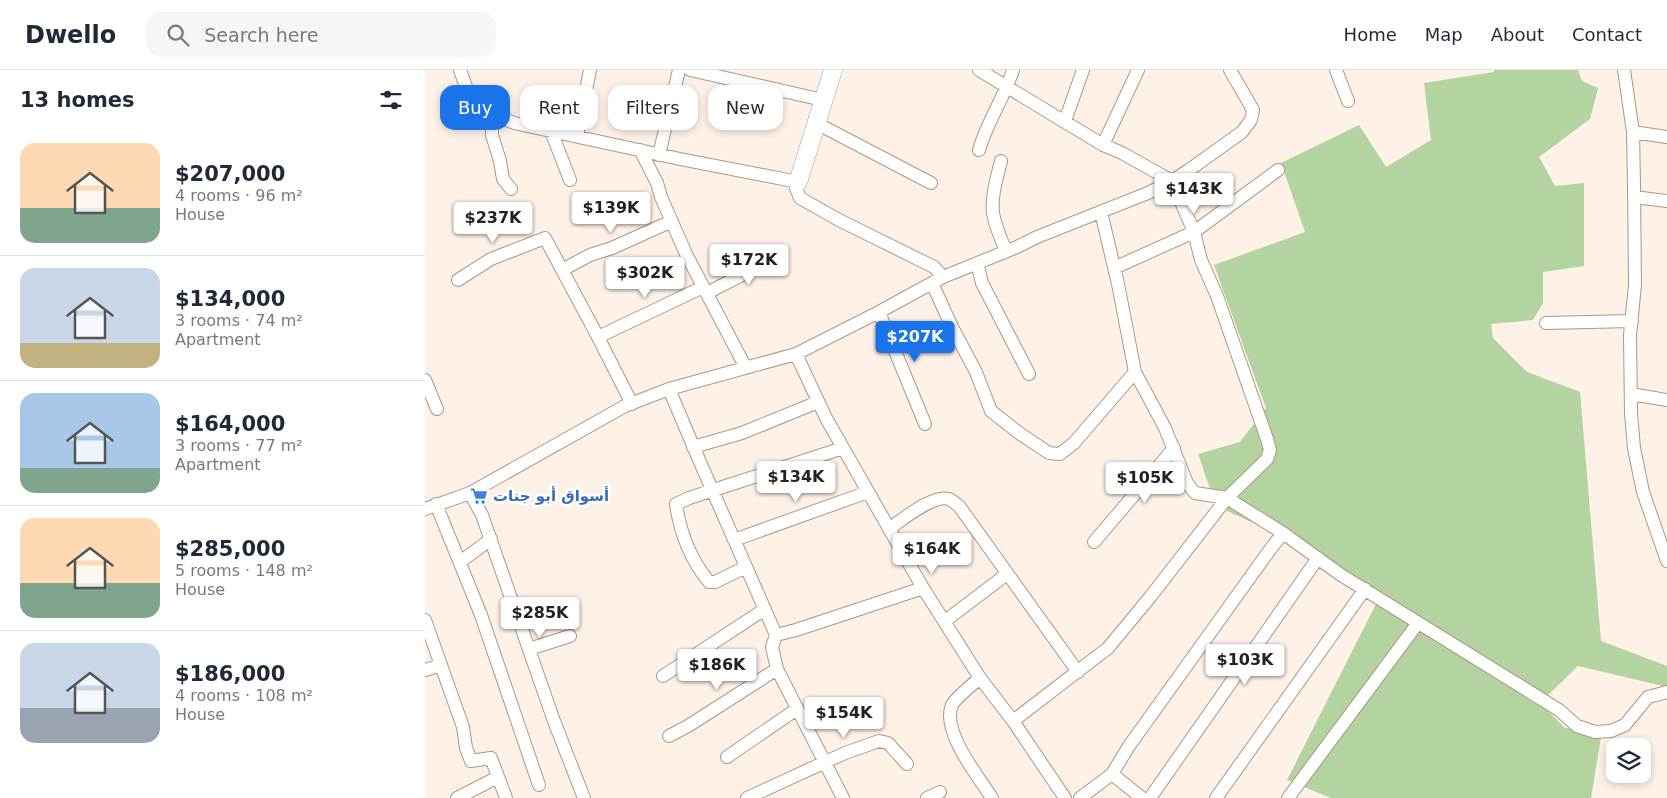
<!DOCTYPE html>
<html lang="en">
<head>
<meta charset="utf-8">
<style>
	:root { --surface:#fff; --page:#f6f6f7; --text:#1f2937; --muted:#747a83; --line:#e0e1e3; --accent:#1a73e8 }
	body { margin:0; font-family:"DejaVu Sans","Noto Sans Arabic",sans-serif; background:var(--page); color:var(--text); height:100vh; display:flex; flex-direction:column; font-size:19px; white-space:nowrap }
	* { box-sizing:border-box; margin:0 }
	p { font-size:16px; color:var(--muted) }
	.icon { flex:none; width:28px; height:28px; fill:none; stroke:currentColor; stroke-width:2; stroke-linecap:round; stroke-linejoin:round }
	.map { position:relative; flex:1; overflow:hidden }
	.details { display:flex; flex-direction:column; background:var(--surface); width:425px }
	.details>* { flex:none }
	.guide { position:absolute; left:15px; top:15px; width:475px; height:45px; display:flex; gap:10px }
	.fabs { position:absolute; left:1181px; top:668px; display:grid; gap:10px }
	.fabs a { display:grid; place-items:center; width:45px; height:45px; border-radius:10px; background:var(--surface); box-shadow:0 2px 8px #0003; font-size:25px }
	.price { position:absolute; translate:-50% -42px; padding:0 11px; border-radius:5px; background:#fff; color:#222; font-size:16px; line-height:32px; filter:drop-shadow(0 1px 2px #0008) }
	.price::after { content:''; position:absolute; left:50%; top:30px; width:15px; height:11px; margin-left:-8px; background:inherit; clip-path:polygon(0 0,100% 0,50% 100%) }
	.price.on { background:var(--accent); color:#fff }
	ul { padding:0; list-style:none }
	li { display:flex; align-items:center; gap:15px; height:125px; padding:0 20px }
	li+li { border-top:1px solid var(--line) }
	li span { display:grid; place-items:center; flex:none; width:140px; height:100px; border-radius:15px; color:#555 }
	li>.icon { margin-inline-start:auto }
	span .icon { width:60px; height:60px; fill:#fffc; stroke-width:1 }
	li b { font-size:21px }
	h2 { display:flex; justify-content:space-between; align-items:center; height:60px; padding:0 20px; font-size:21px }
	.pill { padding:0 18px; border-radius:15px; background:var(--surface); box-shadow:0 2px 8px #0003; font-size:18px; line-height:45px }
	.pill.on { background:var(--accent); color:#fff }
	header { display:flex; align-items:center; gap:30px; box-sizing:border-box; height:70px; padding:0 25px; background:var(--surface); border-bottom:1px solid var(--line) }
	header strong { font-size:24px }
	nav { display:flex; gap:28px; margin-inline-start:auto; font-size:18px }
	.search { width:350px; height:45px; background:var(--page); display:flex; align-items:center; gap:12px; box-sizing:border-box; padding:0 18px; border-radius:15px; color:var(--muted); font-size:19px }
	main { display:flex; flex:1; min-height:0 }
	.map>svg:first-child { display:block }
</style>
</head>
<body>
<header>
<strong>Dwello</strong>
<div class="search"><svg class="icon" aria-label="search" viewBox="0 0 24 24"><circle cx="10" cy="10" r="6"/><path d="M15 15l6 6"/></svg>Search here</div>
<nav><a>Home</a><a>Map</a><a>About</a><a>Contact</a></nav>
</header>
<main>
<section class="details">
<h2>13 homes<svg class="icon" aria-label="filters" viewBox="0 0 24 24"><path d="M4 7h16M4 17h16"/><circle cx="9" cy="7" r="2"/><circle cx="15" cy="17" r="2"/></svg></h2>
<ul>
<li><span style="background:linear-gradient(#ffd9b3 65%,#7fa58c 0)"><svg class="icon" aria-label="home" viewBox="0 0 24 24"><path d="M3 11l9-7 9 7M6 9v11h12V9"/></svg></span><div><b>$207,000</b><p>4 rooms · 96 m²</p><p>House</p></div></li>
<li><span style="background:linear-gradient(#c9d6e8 75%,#c2b280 0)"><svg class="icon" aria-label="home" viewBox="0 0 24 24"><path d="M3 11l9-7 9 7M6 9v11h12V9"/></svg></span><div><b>$134,000</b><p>3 rooms · 74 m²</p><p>Apartment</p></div></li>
<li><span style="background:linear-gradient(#a9c7e8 75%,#7fa58c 0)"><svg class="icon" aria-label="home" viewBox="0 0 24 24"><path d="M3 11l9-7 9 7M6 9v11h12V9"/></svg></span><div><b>$164,000</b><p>3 rooms · 77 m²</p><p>Apartment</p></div></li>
<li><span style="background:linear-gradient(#ffd9b3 65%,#7fa58c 0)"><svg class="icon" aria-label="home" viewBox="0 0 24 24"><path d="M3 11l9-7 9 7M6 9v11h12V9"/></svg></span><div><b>$285,000</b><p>5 rooms · 148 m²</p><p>House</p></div></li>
<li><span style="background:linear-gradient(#c9d6e8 65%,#9aa5b1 0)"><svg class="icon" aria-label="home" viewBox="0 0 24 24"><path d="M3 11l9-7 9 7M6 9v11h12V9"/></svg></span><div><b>$186,000</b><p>4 rooms · 108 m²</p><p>House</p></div></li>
</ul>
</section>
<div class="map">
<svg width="1242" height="728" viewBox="0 0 1242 728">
	<rect width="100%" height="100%" fill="#fdf1e8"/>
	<!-- green -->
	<path fill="#b3d3a0" d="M1069,0h84l4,11 16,7 -8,31 -51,38 16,29 29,-3v83l-41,6v31l-10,17 -42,4 2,14 34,34 53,20 21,249 66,25v21l-89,-21 -38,37 25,25 37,3 -11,67h-260l-44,-18 93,-184 -69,-47 -95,-43 -18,-52 42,-12 26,-34 -52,-143 91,-33 -24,-69 78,-38 27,42 45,-27 -7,-57 70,-11z"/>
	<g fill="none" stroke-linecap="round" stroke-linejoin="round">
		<!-- street casing -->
		<g stroke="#b0967f" stroke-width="14">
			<path id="street" d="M35,0l10,28 22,16 22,9 166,36 118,23 -2,6 4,10 39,22 95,47 9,10
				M265,0l133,30
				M554,0l124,75 19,8 50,28 22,51 7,28 16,36 50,143 3,11 -3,9 -40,39 -76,98 -43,52 -95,73
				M911,0l12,31
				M1199,0l9,62 1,52 1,101 -5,50 1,79 3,34 9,44 24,69
				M67,44v21l8,26 3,18 8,10
				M640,51l18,-51
				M391,53l115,60
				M126,61l19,49
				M1208,62l34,5
				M152,66l13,-66
				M678,75l35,-75
				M215,80l17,33 4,14 25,57 60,114
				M554,80c8,-28 25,-52 34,-80
				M234,85l20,-85
				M576,91c-4,16 -10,35 -8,52 2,13 8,26 13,38
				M1209,127l33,4
				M552,193l5,20 47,91
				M689,198l80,-36 84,-62
				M137,200l28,-15 22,-7 60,-27
				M33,210l33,-21 54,-21 53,99 34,67
				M507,213l20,44 24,45 15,39 28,22 30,20 11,1 14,-11 61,-71
				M282,223l72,-37
				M454,242l46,112
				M1121,253l86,-2
				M173,267l105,-50
				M371,284l30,64 97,170 57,90 33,43 52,77
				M0,310l12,29
				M244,319l31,73 76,173 -4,12 5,22 66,129
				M1206,324l36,6
				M268,377l49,-14 76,-31
				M45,423l12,22 72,206 30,77
				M11,434l45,111 58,170
				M0,439l45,-16 155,-87 44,-17 127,-35 83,-42 64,-35 74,-30 20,-10 111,-44 24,-12 17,-11 53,-38 9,-12 2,-10 -23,-40
				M464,459c13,-9 44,-35 60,-30 3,1 7,5 10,7l119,166
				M858,463l58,42 218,135 18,16 18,6 16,-1 14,-6 23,-28 19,-5
				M309,470l134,-48
				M669,472l80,-94
				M35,492l31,-23
				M321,497l-31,15h-6c-18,-22 -29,-50 -33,-78l13,-6 154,-50
				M0,550l38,107 3,21 5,13 20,-3 15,40
				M520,551l62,-47
				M351,565l20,-5 127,-42
				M104,579l41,-13
				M0,600l16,-5
				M238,606l102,-67
				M555,608c-6,5 -25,21 -28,27 -11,26 26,71 40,93
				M244,666l19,-10 89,-57
				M302,687l70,-48
				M687,704l30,24
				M32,728l41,-21
				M322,728l98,-45 34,-12 9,2 19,21
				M502,728l13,-6
				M655,728l32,-24 17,-28 140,-195 14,-18 -56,-35 -32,-5 -8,-10 -22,-55 -30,-56 -17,-88 -17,-72
				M725,728l168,-240
				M791,728l149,-209
				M863,728l130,-175"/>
		</g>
		<!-- secondary casing -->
		<g stroke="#b0967f" stroke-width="19">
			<path id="secondary" d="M373,112l35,-112"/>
		</g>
		<!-- street -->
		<use href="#street" stroke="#fff" stroke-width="12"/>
		<!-- secondary -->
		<use href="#secondary" stroke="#fff" stroke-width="18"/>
	</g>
	<!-- icons -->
	<defs>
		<g id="supermarket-bare" transform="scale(1.35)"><path d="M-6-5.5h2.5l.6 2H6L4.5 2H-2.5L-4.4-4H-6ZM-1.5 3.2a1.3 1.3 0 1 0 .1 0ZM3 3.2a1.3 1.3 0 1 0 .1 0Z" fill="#3f7fe0" stroke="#fff" stroke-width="2.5" paint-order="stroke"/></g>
	</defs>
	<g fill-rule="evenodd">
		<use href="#supermarket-bare" x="54" y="426"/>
	</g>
	<g text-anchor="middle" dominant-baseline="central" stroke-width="5" stroke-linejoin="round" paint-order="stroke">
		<!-- shop labels -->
		<g font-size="15" font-weight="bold" fill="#366cbe" stroke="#fff" text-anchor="start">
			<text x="68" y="426">أسواق أبو جنات</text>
		</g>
	</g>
</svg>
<div class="fabs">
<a><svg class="icon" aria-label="layers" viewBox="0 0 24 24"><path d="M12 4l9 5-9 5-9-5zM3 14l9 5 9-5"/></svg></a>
</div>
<b class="price" style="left:769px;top:145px">$143K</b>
<b class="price" style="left:186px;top:164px">$139K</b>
<b class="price" style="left:68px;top:174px">$237K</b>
<b class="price" style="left:324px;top:216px">$172K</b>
<b class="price" style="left:220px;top:229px">$302K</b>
<b class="price on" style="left:490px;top:293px">$207K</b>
<b class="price" style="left:371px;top:433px">$134K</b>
<b class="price" style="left:720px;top:434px">$105K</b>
<b class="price" style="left:507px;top:505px">$164K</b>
<b class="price" style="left:115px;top:569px">$285K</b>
<b class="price" style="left:820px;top:616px">$103K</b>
<b class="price" style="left:292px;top:621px">$186K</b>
<b class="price" style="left:419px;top:669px">$154K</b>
<div class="guide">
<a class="pill on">Buy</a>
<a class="pill">Rent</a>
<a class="pill">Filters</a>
<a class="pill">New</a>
</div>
</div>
</main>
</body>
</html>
